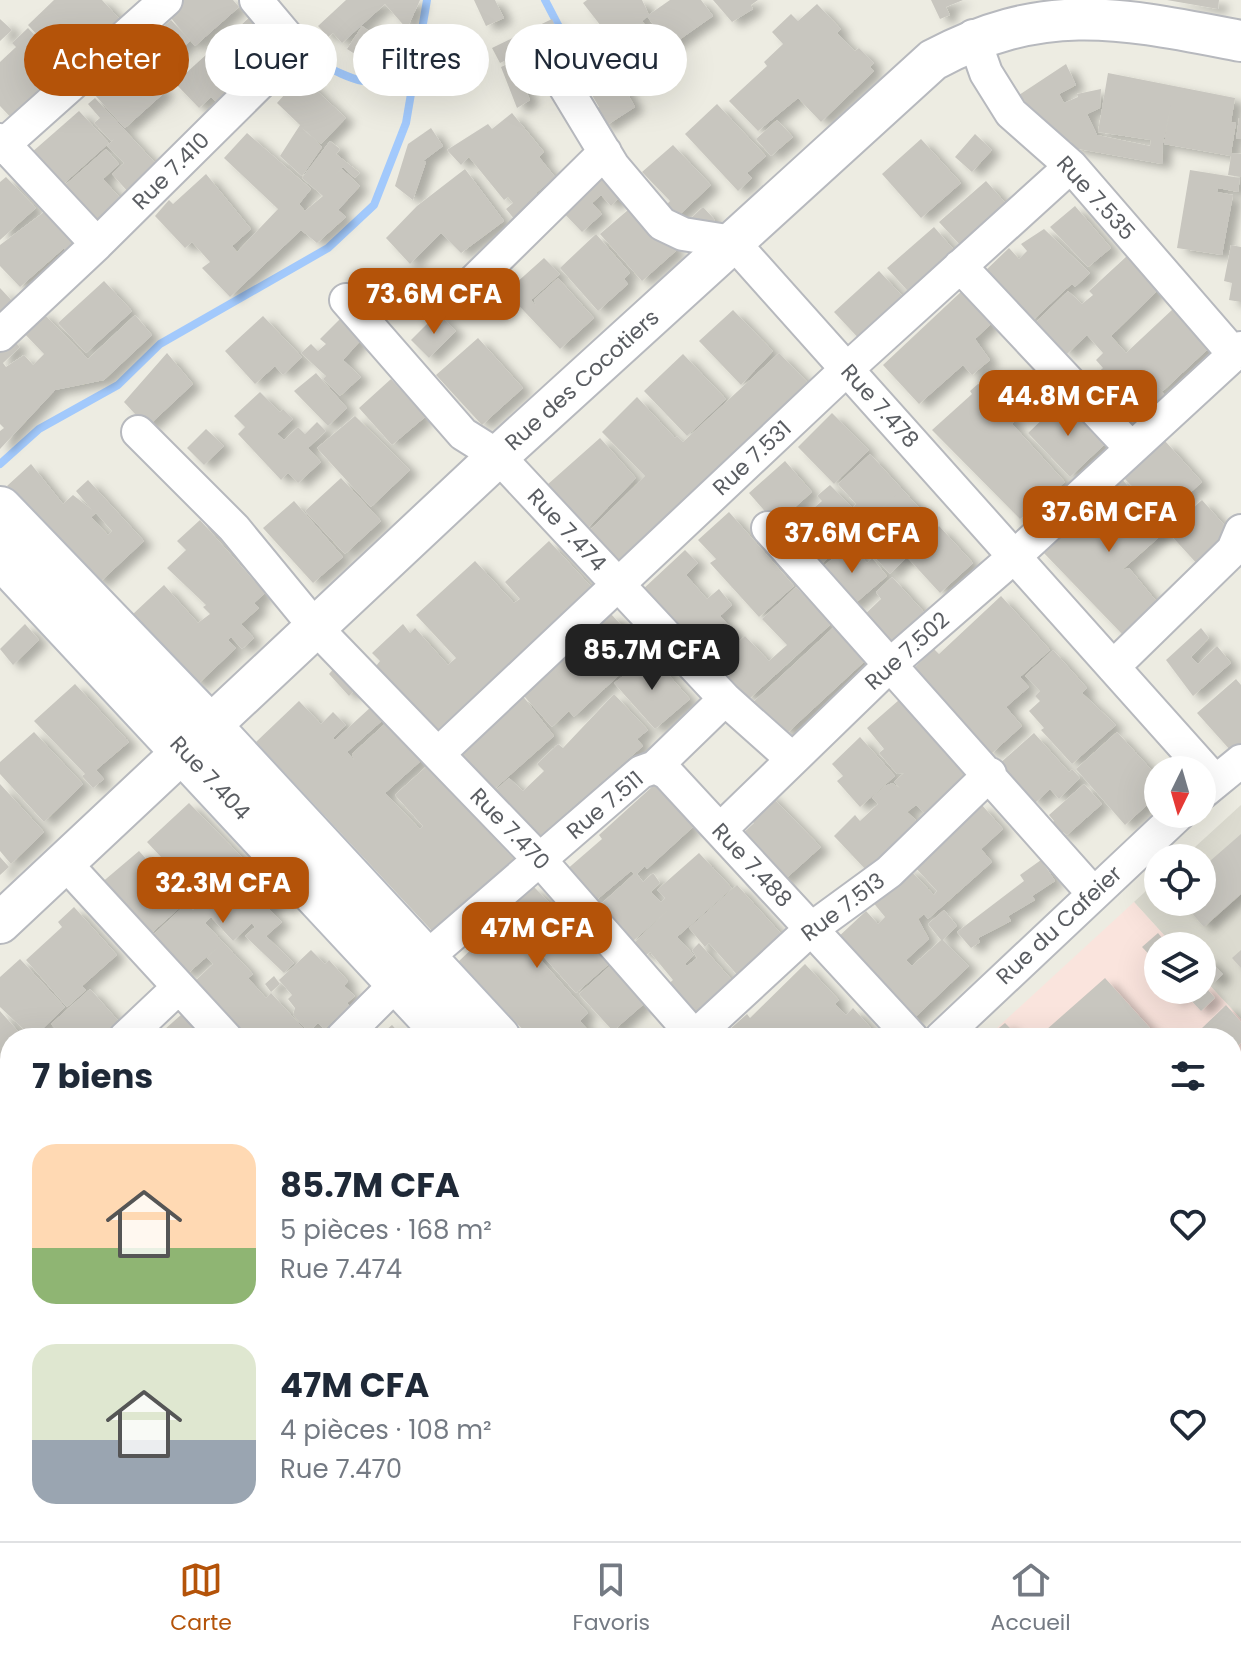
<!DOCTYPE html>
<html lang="fr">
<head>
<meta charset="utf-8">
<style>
	:root { --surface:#fff; --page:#f2f2f3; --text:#1f2937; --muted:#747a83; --line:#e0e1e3; --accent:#b45309 }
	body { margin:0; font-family:Poppins,sans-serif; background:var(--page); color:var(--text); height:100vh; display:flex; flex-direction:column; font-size:30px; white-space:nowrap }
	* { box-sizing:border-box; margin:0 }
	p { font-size:26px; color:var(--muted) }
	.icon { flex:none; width:44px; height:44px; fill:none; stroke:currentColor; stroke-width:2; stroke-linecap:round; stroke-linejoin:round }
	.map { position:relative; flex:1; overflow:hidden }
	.drawer { position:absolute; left:0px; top:1028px; width:1242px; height:514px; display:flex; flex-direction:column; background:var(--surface); border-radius:32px 32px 0 0; box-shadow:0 8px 32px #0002 }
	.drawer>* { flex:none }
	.top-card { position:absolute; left:24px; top:24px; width:800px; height:72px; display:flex; gap:16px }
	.needle { width:52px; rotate:185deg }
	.tools { position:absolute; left:1144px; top:756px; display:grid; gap:16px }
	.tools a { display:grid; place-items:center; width:72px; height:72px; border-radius:50%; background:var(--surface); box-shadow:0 8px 32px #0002; font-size:40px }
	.price { position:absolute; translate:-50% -68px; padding:0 18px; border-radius:16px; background:var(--accent); color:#fff; font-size:26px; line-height:52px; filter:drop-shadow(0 2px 4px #0008) }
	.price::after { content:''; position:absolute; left:50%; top:48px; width:24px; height:18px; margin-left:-12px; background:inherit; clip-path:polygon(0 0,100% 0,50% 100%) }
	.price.selected { background:#222; color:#fff }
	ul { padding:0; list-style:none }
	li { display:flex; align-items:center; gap:24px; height:200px; padding:0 32px }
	li span { display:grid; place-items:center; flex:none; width:224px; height:160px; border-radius:24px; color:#555 }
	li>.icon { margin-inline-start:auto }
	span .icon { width:96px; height:96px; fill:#fffc; stroke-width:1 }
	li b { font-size:34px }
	h2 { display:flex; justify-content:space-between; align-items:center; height:96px; padding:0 32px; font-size:34px }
	.tag { padding:0 28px; border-radius:36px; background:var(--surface); box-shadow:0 8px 32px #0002; font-size:28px; line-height:72px }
	.tag.selected { background:var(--accent); color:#fff }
	.tab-bar { display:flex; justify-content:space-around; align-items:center; height:112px; border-top:2px solid var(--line); background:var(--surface); font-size:22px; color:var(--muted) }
	.tab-bar a { display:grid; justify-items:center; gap:4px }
	.tab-bar .selected { color:var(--accent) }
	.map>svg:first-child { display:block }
</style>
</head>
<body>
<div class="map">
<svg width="1241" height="1541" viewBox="0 0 1241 1541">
	<defs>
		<filter id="shadow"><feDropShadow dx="9" dy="5" stdDeviation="4" flood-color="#0004"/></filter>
	</defs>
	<rect width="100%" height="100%" fill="#edece2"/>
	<!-- commercial -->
	<path fill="#fcf9d7" d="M397,1532h92l8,9h-110z"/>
	<!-- education -->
	<path fill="#dcdbd0" d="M1241,805v214l-39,-42v-31h-28l-40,-44 24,-22v22h44v-44h-19z"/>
	<!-- medical -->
	<path fill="#fae4dd" d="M1134,902l40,44h-16v44h44v-13l39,42v134l-9,8v-123h-246z"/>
	<!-- green -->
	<path fill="#bfe4c3" d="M1241,1226v98l-9,-10v-80z"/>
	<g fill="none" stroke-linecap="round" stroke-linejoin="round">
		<!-- stream -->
		<path stroke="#a2c9fc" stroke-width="8" d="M545,0l23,44
			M316,61c38,20 56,29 97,14
			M0,464l39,-35 79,-44 42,-41 168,-96 46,-43 32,-82 21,-123"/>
	</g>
	<!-- building -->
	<path fill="#c8c6bf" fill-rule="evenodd" filter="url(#shadow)" d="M54,0h48l24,26 -53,48 -45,-49z
		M175,0h58l6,7 -44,39 -31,-36z
		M346,0h74l-13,29 -22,-25 -43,39 -9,-10 -5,4 -10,-11z
		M474,0h21l9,18 -18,8z
		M587,0h55l7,15 -7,6 10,13 -21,17 -4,-4 -3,2 14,17 -16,13 -6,-4 -30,18 -7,-17 24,-16 -10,-13 15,-12 -25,-32z
		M670,0h31l12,16 -44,31 -22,-31z
		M713,0h45l-7,5 2,4 -21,13z
		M931,0h32l-17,7 4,8 -10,4z
		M1167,0h52l-1,9z
		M817,4l24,25 -4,4 18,18 4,-3 15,15 -4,4 4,4 -53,51 -23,-24 -40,33 -29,-30 38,-35 -3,-4 19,-18 -11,-12 19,-18 7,7z
		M251,16l31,33 -41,38 -22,-25 -9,8 22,23 -16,9 -5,-5 -12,11 -24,-25 43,-39 9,11 -7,-11z
		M0,19l12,11 -12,11z
		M552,19l7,16 -59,28 -8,-15z
		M171,20l19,21 -17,15 -19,-21z
		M362,26l17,12 -16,21 -16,-10z
		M28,28l44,47 -54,50 -18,-19v-44l16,-15 -4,-4z
		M134,59l31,33 -40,36 -31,-34z
		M514,61l16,39 -13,8 -16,-41z
		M1066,64l10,21 -17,9 5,9 14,-6 -1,-3 24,-5 -1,19 -13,6 10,21 53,11 1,-6 -53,-8 10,-59 127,25 -4,24 5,1 -5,30 10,1v23l-13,-2 3,-19 -67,-12 7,-40 -8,39 -1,21 -89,-16 -2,-7 -7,4 -45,-50z
		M301,76l45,42 -25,26 -19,-16 20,19 -20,29 -22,-20 20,-31 -23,-22z
		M619,78l16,29 -31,20 -11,-16 6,-4 -7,-12z
		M95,98l64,69 -29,27 -18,-20 12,-11 -17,-17 7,-7 -3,2 -17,-18 6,-5 -12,-14z
		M717,104l49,52 -19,17 5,5 -14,13 -53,-57z
		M79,111l30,32 -48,43 -30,-33z
		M512,113l32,39 -5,5 16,20 -19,16 5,7 -26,20 -9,-11 7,-6 -5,-6 -4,3 -35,-43 -8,8 -14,-15 41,-26 4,5z
		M1239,118h2v21h-5z
		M777,120l16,17 -22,19 -15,-17z
		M431,128l12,18 -20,15 3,1 -13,38 -18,-14 13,-42z
		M247,133l64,56 -12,15 6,7 18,-15 -21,-18 28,-37 10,8 -4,5 24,19 -5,5 -12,-11 -8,8 7,-6 18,17 -22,24 8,7 -29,26 -16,-13 -71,67 -28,-29 8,-6 -18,-20 -7,6 -30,-32 14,-16 4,4 33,-30 45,55 -19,17 5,6 41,-43 -54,-51z
		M975,134l17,16 -20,22 -17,-15z
		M921,139l40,44 -40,35 -39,-44z
		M673,145l38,40 -37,35 -11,-12 7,-7 -28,-29z
		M106,149l13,15 -16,15 19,21 -26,24 -33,-37z
		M599,168l24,26 -12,12 -10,-11 -9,8 10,11 -20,18 -25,-26z
		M465,169l39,52 -43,32 -20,-20 -31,31 -24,-26 31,-32z
		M1190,170l50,8 -2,14 -20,-4 -1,4 16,3 -11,60 -45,-7z
		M6,177l30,31 -36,32v-58z
		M986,181l31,35 -46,41 -32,-35z
		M635,204l42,46 -35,31 -42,-47z
		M1075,206l36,42 -23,19 -38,-40z
		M703,207l12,13 -13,12 -12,-13z
		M44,212l33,30 -11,9 -2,-3 -44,39 -20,-21v-21z
		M934,227l28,32 -46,41 -29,-32z
		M1044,229l46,44 -15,14 -3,-3 -6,5 -36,34 -46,-51 25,-24 10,11 8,-8 -6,-7z
		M596,234l34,39 -6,6 4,5 -30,27 -38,-43z
		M1231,245l10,2v55l-12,-2 3,-17 -8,-2z
		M1127,256l31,34 -47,46 15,17 47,-44 37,38 -47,44 -26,-27 28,31 -36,33 -42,-46 16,-14 -7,-8 7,-7 -16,-18 -20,19 -31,-32 32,-31 14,13 11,-9 -4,-4z
		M544,258l16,16 -29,26 5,6 -2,-6 24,-22 36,40 -34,31 -54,-57z
		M879,271l30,32 -45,41 -30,-32z
		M104,281l28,30 -46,42 -28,-30z
		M0,288l15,16 -12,11 -3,-2z
		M963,290l29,33 -17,16 15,21 -18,15 -9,-10 -44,39 -36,-39z
		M733,310l40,41 -32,34 -42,-44z
		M41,311l47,48 47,-44 17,20 -48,45 -49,10 -55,59v-18l4,-3 -4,-4v-76l11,-10 9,9 -17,16 3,4 18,-12 9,10 11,-11 -23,-24z
		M438,313l18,18 -27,27 -18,-18z
		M263,316l39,41 -19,18 -8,-9 -20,18 -30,-33z
		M341,318l20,22 -18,20 18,17 -21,19 -17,-17 3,-3 -25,-23 10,-9 7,7 8,-7 -6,-5z
		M478,338l45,50 -41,37 -46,-50z
		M167,353l26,31 -46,43 -23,-25z
		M779,353l36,37 -196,178 -32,-35 58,-57 -43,-44 35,-35 38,41 2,-2 6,6z
		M683,354l43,45 -39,37 -43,-45z
		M316,373l31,35 -19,18 -34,-35z
		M391,379l34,38 -33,28 -33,-37z
		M978,384l5,1 32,36 -3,3 53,58 -45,37 -88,-89 40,-36 -2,-3z
		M260,392l20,20 3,-3 10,10 -16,15 7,6 14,-13 7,7 12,-12 9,9 -18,17 13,14 -23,21 -10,-10 -7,7 -43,-46 7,-7 -11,-11z
		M1065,398l42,44 -37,35 -42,-44z
		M832,413l37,37 -35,34 -36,-37z
		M355,416l55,54 -39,37 -54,-59z
		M206,429l18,17 -20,19 -17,-17z
		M600,438l36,40 -51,53 -38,-46z
		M1165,441l37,41 -21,19 6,8 -18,16 -45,-47z
		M870,454l53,58 -4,4 15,15 5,-5 34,37 -33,30 -33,-36 -17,17 -35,-39 41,-40 -79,73 -33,-34 38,-33 -5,-5 13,-11 23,23 3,-4 -18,-20z
		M785,461l27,31 -36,32 -27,-31z
		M31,464l32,40 10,-9 19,15 -16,-19 12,-11 56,61 -45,42 -92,-97zM96,513l16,18 -4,4 -17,-18z
		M1120,477l47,53 -45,40 7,-2 28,34 -35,32 -80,-83 39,-36 24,29 3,-1 -28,-32z
		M341,478l40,43 -36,33 -40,-43z
		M1202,500l32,36 -34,31 -33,-36z
		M294,501l49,56 -30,26 -50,-55z
		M729,512l65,74 -35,31 -49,-54 6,-4 -18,-19z
		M200,520l65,73 -11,10 5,5 -18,16 13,14 -12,11 -11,-12 -3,3 8,8 -39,37 -64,-71 31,-29 34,38 12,-9 -7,-7 3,-2 -39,-37 19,-18 -9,-9z
		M549,541l47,51 -157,143 -63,-69 4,-5 -8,-8 31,-29 7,9 5,-5 33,37 8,-7 -40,-43 59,-54 39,42 6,-4 -15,-17z
		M850,544l17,19 5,-5 15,18 -36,31 -32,-37z
		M685,550l13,13 -12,12 21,24 12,-10 13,16 -12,11 19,21 -30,26 -68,-72z
		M892,577l32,35 -35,32 -26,-28 18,-17 -5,-7z
		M796,587l35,37 -82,75 -34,-36 30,-27 24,25 18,-16 -25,-26z
		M1001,596l49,54 -30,27 9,10 -23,20 16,19 -31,28 -79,-84 22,-21 5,5z
		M611,614l34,37 -71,66 -5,-6 -17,16 -29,-32 55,-49 15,16 -3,2 4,5 10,-9 -20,-21z
		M25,624l14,16 -26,25 -13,-16z
		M835,626l32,33 -81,75 -15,-17 -6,6 -16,-17z
		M1201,628l8,10 -18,19 7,7 19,-18 14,17 -38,33 -27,-36z
		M1053,650l34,38 -5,5 34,32 -44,39 -31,-34 3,-2 -15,-17 11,-10 -5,-5 5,-5 -15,-15z
		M651,655l39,44 -35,30 -41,-46z
		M336,666l21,22 -8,8 -20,-22z
		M1236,679l5,6v58l-10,8 -34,-38z
		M75,684l54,58 -33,28 8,9 -11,9 -11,-12 3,-2 -51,-53z
		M614,694l34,36 -11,9 6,7 -106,92 -43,-46 15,-14 14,13 21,-20 -7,-7 21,-20 5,4z
		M522,695l32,41 -62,55 -34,-36z
		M899,700l73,79 -23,21 -4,-5 -21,18 -8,-8 -9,7 9,8 -10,14 -39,37 -33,-35 21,-21 5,6 18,-17 -6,-6 13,-12 7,-3 8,5 -6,-6 10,-9 -7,1 -18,-21 5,-4 -17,-21z
		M299,701l22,23 12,-12 13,13 -13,13 2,2 37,-34 13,12 -38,34 7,8 -2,-6 36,-33 35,38 -38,34 35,36 3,-3 -28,-31 33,-30 64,59 -7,5 29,30 -79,75 -179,-192z
		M34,732l49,52 -39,38 -44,-48v-12z
		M1117,732l41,45v18l-33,30 -49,-56z
		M1034,733l35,39 3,-3 8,9 -21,21 -9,-10 -15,14 -36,-39z
		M860,737l35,39 -35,31 -23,-26 6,-5 -11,-12z
		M0,784l44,48 -33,32 -11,-13z
		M1084,784l18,20 -35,31 -4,-3 -3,3 -9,-11 3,-3 -5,-6z
		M654,785l39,42 -46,42 -2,-3 -8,8 6,8 10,-9 7,10 -9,9 10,10 4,-4 -8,-8 42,-37 33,35 -55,49 17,18 -9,9 2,2 10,-8 -5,-8 7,-7 41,46 -37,34 -36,-38 6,-5 -23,-28 -5,4 -11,-13 34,-33 -35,31 -33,-36 34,-31 -3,-3 -37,31 -29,-31 37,-32 -3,-4z
		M767,792l54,55 -39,35 -42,-46 14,-13 -9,-10z
		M189,803l92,94 -13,11 14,14 -16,14 28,27 -10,10 -39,-37 10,-9 -3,-4 -19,18 -22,-24 -6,6 48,51 -5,4 18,20 5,-5 41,45h-70l-49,-55 20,-19 -6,-6 12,-12 -33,29 -34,-39 34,-32 7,6 9,-9 -55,-59z
		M981,804l22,25 -22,20 11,13 -64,57 -4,-5 -6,5 11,20 -23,21 6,6 29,-26 -13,-16 16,-14 13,16 -14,14 26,26 -61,58 -73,-84 31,-29 12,13 7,-7 -13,-16 35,-34 27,28 3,-4 -23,-25z
		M1241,834v60l-37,33 -22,-25h20v-34z
		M139,851l47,51 -38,34 -48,-52z
		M0,857l9,10 -9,8z
		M1041,860l14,21 -23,15 3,4 -27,16 3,5 -33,17 2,4 -9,6 -14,-16 67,-51 -4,-6z
		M737,885l48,53 -45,40 -31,-35 -4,4 -16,-19z
		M533,886l77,77 -34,30 -33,-37 -3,3 48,54 -8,8 15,17h-64l-73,-76 41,-39 25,26 2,-3 -11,-13 4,-4 -8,-7 12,-12 -7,-9z
		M74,907l43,48 -35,31 4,4 -19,17 -41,-47 36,-33 -4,-5z
		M1158,933l11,13h-11v18l-16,-17z
		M311,950l14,14 4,-4 19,21 -4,5 11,10 -8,7 3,3 -26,23 -6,-6 -9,9 -16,-17 2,-7 -7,-9 4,-4 -13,-15z
		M1241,950v18l-9,-10z
		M1204,955l19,19 -9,9 -12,-11z
		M20,959l45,48 -32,31 -33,-31v-30z
		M805,964l34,36 -4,4 11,11 7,-7 27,30h-160l27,-24 3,4z
		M611,965l34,38 -32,28 -34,-37z
		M1158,965v18l-9,-10z
		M274,976l6,8 -9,8 -6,-8z
		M1105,978l54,60h-122z
		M1202,983l13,15 -14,13 -17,-18 -9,8 -8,-9 35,-2z
		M90,989l32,36 -14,13h-44l-13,-14z
		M1226,1005l15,17v21l-9,7v-12h-22l-9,-9z
		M0,1011l24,27h-14v12l-10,9z
		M182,1014l21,24h-48z
		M1005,1023l10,10 -5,5h-10l-6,-6z
		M392,1025l12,13h-27z
		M1241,1055v41l-9,-6v-28z
		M10,1060v66l-6,6 -4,-5v-58z
		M1232,1113l9,10v10l-9,8z
		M0,1176l10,12v65l-10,-8z
		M0,1246l10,11v32l-10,-10z
		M0,1283l10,12v9l-10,9z
		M10,1310v55l-10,-10v-35z
		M6,1400l4,4v60l-10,3v-61z
		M10,1502v30h42l8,9h-60v-30z
		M68,1532h20l-10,9z
		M98,1532h24l9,9h-42z
		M236,1532h33l6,6 8,-6 7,6 -46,3z
		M502,1532h66l-11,9h-47z
		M629,1532h45l-10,9h-27z
		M715,1532h40l9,9h-50l-4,-5z
		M832,1532h59l8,9h-77z
		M979,1532h56l-10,9h-38z
		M1047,1532h96l-10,9h-96z"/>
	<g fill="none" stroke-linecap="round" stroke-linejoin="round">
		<!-- minor casing -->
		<g stroke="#b7b9be" stroke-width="36">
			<path id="minor" d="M973,36l13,37 25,40 60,53 162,187
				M544,52l69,114 49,58 21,10 50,8 482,539
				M0,140l97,104
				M0,148l166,-148
				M960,266l171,182
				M463,292l142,-140
				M346,300l117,134 35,22 227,243 66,59
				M0,335l97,-91 196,-194 1,-5 -38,-45
				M138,432l96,96 83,101 223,231 155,177
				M768,528l325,365
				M1113,667l120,-117 8,-19
				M438,754l409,-385 224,-203
				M655,767l12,6 245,265
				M1202,793l39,-32
				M720,830l172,-167 123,-107 226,-208
				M64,862l162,176
				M125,1038l54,-51
				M342,1038l55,-55 244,-211 14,-5 70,-68
				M693,1038l118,-109 78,-57 101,-98
				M941,1038l238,-224
				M0,1144l10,12
				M1232,1366l9,10
				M0,1378l10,11
				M0,1488l10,-10
				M150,1532l9,9
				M481,1532l7,9
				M1163,1532l8,9
				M394,1541l10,-9
				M678,1541l8,-9"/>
		</g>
		<!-- tertiary casing -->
		<g stroke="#b7b9be" stroke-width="44">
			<path id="tertiary" d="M0,923l498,-467 435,-396c112,-60 188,-42 308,-19"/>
		</g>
		<!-- secondary casing -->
		<g stroke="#b7bac0" stroke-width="48">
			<path id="secondary" d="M0,509l209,217 289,312
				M0,555l450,483
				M908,1532l8,9
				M948,1532l8,9"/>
		</g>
		<!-- minor -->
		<use href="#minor" stroke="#fff" stroke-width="32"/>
		<!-- tertiary -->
		<use href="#tertiary" stroke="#fff" stroke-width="40"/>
		<!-- secondary -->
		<use href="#secondary" stroke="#fff" stroke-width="44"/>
	</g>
	<g text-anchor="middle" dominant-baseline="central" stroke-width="8" stroke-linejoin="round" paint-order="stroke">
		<!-- street labels -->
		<g font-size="22" fill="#5a5d62" stroke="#fff">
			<text transform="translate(171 171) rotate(-45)">Rue 7.410</text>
			<text transform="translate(1096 198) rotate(48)">Rue 7.535</text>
			<text transform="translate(582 380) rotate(-42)">Rue des Cocotiers</text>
			<text transform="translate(880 406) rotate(48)">Rue 7.478</text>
			<text transform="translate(752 458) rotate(-43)">Rue 7.531</text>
			<text transform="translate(567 530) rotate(47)">Rue 7.474</text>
			<text transform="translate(907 651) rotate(-42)">Rue 7.502</text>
			<text transform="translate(210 778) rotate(47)">Rue 7.404</text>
			<text transform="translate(605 805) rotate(-40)">Rue 7.511</text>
			<text transform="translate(510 829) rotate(46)">Rue 7.470</text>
			<text transform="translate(752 865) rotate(47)">Rue 7.488</text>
			<text transform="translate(843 907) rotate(-37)">Rue 7.513</text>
			<text transform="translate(1059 925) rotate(-43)">Rue du Cafeier</text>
		</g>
	</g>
</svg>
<div class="tools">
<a><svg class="needle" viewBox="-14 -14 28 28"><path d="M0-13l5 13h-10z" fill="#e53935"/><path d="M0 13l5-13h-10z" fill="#747a83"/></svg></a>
<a><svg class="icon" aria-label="locate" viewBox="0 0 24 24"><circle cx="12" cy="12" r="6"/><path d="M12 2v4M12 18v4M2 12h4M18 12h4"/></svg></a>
<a><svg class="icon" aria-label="layers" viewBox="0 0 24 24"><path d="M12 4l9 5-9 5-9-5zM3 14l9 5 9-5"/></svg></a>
</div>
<b class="price" style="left:434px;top:336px">73.6M CFA</b>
<b class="price" style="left:1068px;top:438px">44.8M CFA</b>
<b class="price" style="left:1109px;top:554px">37.6M CFA</b>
<b class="price" style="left:852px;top:575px">37.6M CFA</b>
<b class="price selected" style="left:652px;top:692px">85.7M CFA</b>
<b class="price" style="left:223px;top:925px">32.3M CFA</b>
<b class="price" style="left:537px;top:970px">47M CFA</b>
<div class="top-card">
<a class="tag selected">Acheter</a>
<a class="tag">Louer</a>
<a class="tag">Filtres</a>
<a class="tag">Nouveau</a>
</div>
<section class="drawer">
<h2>7 biens<svg class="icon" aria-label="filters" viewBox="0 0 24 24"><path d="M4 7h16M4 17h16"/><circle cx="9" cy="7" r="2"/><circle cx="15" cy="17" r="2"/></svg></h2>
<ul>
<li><span style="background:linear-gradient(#ffd9b3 65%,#8fb573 0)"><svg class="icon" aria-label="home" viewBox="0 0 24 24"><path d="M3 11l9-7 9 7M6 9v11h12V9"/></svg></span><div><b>85.7M CFA</b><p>5 pièces · 168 m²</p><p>Rue 7.474</p></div><svg class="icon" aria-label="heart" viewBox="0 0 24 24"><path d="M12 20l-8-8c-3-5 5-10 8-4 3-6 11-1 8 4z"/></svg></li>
<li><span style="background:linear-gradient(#dfe7d0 60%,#9aa5b1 0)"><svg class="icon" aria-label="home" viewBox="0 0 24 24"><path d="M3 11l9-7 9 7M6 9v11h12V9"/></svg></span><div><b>47M CFA</b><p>4 pièces · 108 m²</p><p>Rue 7.470</p></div><svg class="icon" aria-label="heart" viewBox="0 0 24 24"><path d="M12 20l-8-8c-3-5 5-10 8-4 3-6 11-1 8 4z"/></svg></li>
</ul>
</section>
</div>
<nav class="tab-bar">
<a class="selected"><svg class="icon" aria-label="map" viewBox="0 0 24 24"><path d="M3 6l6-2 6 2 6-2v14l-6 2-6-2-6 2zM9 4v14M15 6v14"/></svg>Carte</a>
<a><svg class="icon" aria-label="saved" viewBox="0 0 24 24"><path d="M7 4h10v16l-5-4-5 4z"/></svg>Favoris</a>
<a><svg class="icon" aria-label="home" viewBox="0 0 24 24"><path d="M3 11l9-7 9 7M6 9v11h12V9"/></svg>Accueil</a>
</nav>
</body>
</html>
